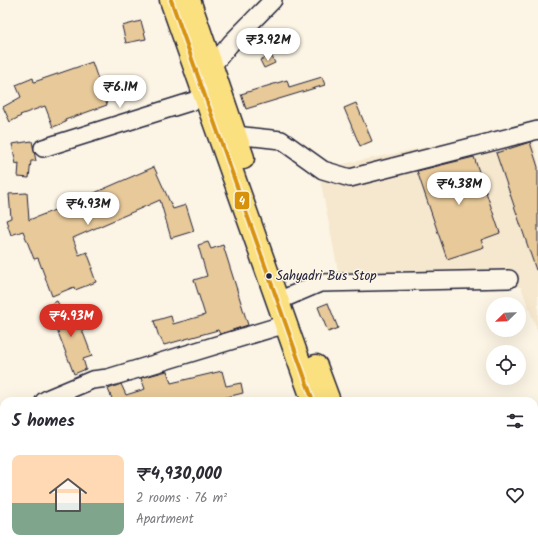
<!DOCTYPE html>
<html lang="en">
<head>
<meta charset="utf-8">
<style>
	:root { --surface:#fff; --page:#f7f7f7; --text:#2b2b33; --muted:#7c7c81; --line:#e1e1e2; --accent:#d93025 }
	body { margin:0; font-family:Kalam,sans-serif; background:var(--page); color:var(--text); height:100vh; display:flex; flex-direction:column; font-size:15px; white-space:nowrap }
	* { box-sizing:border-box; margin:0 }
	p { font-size:13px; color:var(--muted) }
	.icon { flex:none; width:22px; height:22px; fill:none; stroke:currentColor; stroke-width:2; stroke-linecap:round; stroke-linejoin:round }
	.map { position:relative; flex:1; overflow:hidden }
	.sheet { position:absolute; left:0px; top:397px; width:538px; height:156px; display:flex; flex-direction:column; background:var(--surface); border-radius:12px 12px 0 0; box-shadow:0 4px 16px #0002 }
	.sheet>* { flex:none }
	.needle { width:26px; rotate:247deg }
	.fabs { position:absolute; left:486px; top:297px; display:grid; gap:8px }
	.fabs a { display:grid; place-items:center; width:40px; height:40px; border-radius:50%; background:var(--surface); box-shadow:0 4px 16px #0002; font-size:20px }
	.price { position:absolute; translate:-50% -34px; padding:0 9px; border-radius:14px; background:#fff; color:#222; font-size:13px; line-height:26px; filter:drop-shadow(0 1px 2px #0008) }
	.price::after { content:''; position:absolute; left:50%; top:24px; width:12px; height:9px; margin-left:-6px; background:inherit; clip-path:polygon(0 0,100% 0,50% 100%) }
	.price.on { background:var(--accent); color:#fff }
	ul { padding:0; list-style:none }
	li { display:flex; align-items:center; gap:12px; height:100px; padding:0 12px }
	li+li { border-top:1px solid var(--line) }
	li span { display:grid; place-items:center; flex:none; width:112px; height:80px; border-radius:8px; color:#555 }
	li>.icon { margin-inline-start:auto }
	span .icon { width:48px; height:48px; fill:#fffc; stroke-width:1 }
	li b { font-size:17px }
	h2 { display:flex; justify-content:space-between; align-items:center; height:48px; padding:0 12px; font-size:17px }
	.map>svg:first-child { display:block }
</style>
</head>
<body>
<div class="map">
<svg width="538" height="553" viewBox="0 0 538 553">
	<rect width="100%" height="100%" fill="#fcf5e5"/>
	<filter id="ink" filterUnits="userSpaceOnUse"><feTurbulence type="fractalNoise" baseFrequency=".025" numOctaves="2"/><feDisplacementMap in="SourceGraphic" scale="8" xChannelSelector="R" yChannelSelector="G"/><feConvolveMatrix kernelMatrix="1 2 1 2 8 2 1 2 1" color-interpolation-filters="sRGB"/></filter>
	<g filter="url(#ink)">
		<!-- built -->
		<path fill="#f6e8ce" d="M530,126l8,34v173l-17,-46 -180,-1 -23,-117z"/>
		<!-- building -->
		<path fill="#e7c99a" stroke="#22223b" d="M141,21l5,18 -20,4 -4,-17z
			M271,55l4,8 -11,5 -4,-8z
			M92,62l15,43 -42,15 1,2 -13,5 -8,-21 -25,9 1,1 -11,6 -7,-15 18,-10 -5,-12 17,-7 1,4z
			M322,77l3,8 -79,24 -5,-15 46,-14 2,7z
			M356,103l16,38 -12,5 -16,-38z
			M32,141l4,20h-5l-2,17 -11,-1 1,-14 -3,1 -4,-20z
			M530,142l8,25v103h-2l-40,-117z
			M474,157l26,76 -19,7 3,7 -37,12 -30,-88z
			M154,167l19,42 13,-4 8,26 -23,7 -11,-38 -87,38 6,17 8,-3 6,16h-2l5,14 -21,8 -1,-3 -22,9 -14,-38 -4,1 -11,-28 -12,4 -5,-15 5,-2 -2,-24 18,-1 2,27 31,-12z
			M208,242l3,7 12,-4 25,80 -28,9 -2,-4 -54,15 -4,-8h-1l-5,-16 17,-5 2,8 32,-9 -11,-35 13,-4 -9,-31z
			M57,301l9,17 10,-4 16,42 -9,3 3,10 -12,5 -20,-52h1l-8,-16z
			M328,303l10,25 -10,4 -10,-25z
			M167,371l4,12 51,-12 4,15 15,-3 2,10 -32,8h-98l-5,-12 13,-5 5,11 19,-6 -4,-11z"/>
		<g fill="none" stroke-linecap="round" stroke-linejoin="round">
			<!-- minor casing -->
			<g stroke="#22223b" stroke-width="20">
				<path id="minor" d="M212,66l19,-23 42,-43
					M235,135l46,5 42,30 27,8 188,-48
					M43,148l163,-51
					M278,301l42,-18 189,-4
					M44,401l5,-3 43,-18 16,-2 178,-54
					M534,510l4,-3
					M64,549l3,4
					M148,553l5,-4
					M490,553l4,-4"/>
			</g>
			<!-- highway casing -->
			<g stroke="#22223b" stroke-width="25">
				<path id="highway" d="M171,0l142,401
					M189,0l54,158
					M316,366l13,35
					M364,549l2,4
					M384,549l1,4"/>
			</g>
			<!-- minor -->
			<use href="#minor" stroke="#fcf5e5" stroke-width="17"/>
			<!-- highway -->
			<use href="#highway" stroke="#fbe080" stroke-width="22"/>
			<!-- bus-1 casing -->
			<g stroke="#fcf5e5" stroke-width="7">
				<path id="bus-1" d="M171,0l142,401"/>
			</g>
			<!-- bus-1 -->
			<use href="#bus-1" stroke="#d79209" stroke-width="4"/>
		</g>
	</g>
	<!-- markers -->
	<circle fill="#22223b" stroke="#fcf5e5" stroke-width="1.5" cx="269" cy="276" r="3.5"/>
	<g text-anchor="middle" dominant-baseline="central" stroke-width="3" stroke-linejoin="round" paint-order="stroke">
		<!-- bus labels -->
		<g font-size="13" fill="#22223b" stroke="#fcf5e5" text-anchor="start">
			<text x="276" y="276">Sahyadri Bus Stop</text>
		</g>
	</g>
	<rect stroke="#fcf5e5" stroke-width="1.5" x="234" y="191" width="16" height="19" rx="4" fill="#d79209"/>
	<g font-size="11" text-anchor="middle" font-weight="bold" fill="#fff">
		<text x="242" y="204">4</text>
	</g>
</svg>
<div class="fabs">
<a><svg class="needle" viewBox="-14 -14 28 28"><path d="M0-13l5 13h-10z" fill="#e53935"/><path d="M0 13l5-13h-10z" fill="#7c7c81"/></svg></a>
<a><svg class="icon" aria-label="locate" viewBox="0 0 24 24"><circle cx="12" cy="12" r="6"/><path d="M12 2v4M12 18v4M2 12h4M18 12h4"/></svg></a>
</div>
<b class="price" style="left:268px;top:62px">₹3.92M</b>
<b class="price" style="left:120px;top:109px">₹6.1M</b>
<b class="price" style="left:459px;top:206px">₹4.38M</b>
<b class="price" style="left:88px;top:226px">₹4.93M</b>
<b class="price on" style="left:71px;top:338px">₹4.93M</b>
<section class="sheet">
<h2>5 homes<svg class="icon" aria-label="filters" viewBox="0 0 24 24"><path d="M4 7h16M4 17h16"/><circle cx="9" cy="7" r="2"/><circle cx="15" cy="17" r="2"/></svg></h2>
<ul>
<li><span style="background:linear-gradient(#ffd9b3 60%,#7fa58c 0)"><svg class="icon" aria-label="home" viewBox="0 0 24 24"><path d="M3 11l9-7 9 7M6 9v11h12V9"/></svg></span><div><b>₹4,930,000</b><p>2 rooms · 76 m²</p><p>Apartment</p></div><svg class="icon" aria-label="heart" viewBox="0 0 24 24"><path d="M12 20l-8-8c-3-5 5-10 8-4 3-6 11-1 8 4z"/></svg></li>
</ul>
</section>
</div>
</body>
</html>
